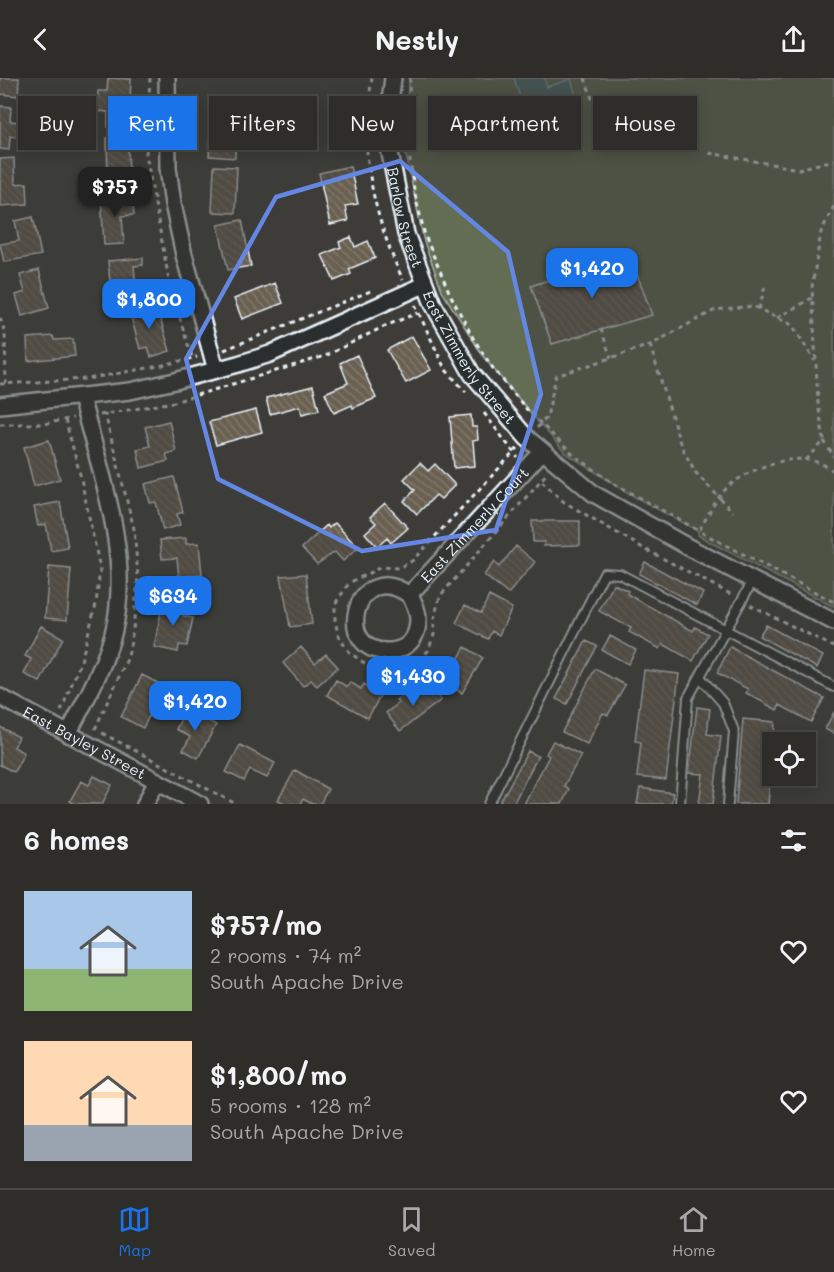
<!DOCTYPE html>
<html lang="en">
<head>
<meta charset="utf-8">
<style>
	:root { --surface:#2e2d2a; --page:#3a3936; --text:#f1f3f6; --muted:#a7a8a8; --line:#494947; --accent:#1a73e8 }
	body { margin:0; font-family:Mali,sans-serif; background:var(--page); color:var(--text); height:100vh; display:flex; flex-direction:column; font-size:22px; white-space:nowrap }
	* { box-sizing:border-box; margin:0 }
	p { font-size:20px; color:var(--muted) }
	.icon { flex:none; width:33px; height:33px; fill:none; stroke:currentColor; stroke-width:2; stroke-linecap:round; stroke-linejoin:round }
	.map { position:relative; height:726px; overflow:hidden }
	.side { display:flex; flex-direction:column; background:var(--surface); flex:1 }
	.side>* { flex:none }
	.banner { position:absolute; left:18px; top:18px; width:798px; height:54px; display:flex; gap:12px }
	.controls { position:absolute; left:762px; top:654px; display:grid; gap:12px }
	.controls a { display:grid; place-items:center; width:54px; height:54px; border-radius:0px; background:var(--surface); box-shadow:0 3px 15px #0003,0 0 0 2px var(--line); font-size:30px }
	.price { position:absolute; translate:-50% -51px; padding:0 14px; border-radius:12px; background:var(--accent); color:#fff; font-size:20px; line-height:39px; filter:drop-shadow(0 2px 3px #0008) }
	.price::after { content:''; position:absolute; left:50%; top:36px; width:18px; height:14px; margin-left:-9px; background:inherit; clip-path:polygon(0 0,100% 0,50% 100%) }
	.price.current { background:#222; color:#fff }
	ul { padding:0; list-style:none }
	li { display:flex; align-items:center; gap:18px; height:150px; padding:0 24px }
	li span { display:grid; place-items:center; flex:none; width:168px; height:120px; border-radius:0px; color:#555 }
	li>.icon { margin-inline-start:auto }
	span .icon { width:72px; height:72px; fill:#fffc; stroke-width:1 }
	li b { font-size:26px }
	h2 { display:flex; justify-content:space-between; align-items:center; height:72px; padding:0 24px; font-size:26px }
	.tag { padding:0 21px; border-radius:0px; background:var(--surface); box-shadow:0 3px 15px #0003,0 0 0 2px var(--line); font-size:21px; line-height:54px }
	.tag.current { background:var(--accent); color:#fff }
	header { display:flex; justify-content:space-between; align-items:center; height:78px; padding:0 24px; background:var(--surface); font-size:27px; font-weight:700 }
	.menu { display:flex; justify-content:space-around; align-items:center; height:84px; border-top:2px solid var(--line); background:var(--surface); font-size:16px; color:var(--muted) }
	.menu a { display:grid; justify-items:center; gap:3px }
	.menu .current { color:var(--accent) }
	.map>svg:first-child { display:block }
</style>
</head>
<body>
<header><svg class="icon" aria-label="back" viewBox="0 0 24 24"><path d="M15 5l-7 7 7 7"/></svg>Nestly<svg class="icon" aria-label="share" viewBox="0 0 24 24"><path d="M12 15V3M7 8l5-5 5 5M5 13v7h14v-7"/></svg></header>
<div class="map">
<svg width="834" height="726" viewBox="0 0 834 726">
	<defs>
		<pattern id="building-back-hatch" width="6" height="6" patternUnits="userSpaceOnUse" patternTransform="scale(1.5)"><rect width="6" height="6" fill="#6a6051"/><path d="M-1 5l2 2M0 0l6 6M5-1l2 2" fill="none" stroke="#7f776b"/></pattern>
	</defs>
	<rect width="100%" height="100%" fill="#3d3c38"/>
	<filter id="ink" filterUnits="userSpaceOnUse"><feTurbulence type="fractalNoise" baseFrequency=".0167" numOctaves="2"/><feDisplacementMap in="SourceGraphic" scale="12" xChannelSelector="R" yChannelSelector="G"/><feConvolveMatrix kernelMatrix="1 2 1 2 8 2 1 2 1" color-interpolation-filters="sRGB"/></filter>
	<g filter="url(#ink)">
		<!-- park -->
		<path fill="#646d53" stroke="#a6afa6" stroke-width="1.5" d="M410,0h424v529l-126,-66 -10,-6v-4l-63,-34 -71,-45 -79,-93 -42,-66 -19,-51 -23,-111z"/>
		<!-- water -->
		<path fill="#4d6b6e" stroke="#8ba1a5" stroke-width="1.5" d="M514,0h30l3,9 24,-8 7,24 -51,16z"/>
		<!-- building -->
		<path fill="url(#building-back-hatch)" stroke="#e8f1f8" stroke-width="1.5" d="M0,0h19l-1,18 -18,-2z
			M108,0l23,1 -2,49 -21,-1v-15l-11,-1 1,-20h9z
			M0,28l11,1 -1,14 8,1 -1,15 -7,-1 -1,14 -9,-1z
			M212,31l25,1 -2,48 -26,-2z
			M107,60h21l1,46 -21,1z
			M14,80l1,26 12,-1 1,21 -28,2v-47z
			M214,88l23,1 -2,46 -23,-1z
			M350,88l8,38 -13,2 3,15 -18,4 -11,-52z
			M132,117l2,20 -12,1 2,28 -20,1 -3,-48z
			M33,139l8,38 -37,7 -4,-18 19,-3 -4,-20z
			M242,142l9,46 -23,4 -10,-45z
			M351,159l4,10 13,-6 7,17 -26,11 2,5 -17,7 -12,-26 19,-8 -2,-5z
			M629,174l23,63 -100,29 -21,-58z
			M143,180v7l-9,1 2,24 -25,2 -3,-31z
			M39,192l10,38 -27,8 -6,-21 9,-3 -5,-17z
			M275,205l8,20 -41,16 -8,-20z
			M150,226l3,9 5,-2 12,40 -19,6 -3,-10 -8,2 -11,-39z
			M53,258l1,4 19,-1 2,17 -47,5 -1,-23z
			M412,258l19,34 -25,13 -19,-33z
			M357,277l19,43 -23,10 -1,-3 -18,8 -9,-20 23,-10 -8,-20z
			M313,308l6,24 -17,4 -2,-8 -30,8 -4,-16z
			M256,332l6,22 -46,13 -7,-23z
			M471,337l1,12h5l1,13 -5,1 2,25 -21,2 -4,-51z
			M169,343l7,30 -10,3 2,7 -27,7 -4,-19 13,-3 -5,-19z
			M49,362l11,39 -26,7 -10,-39z
			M420,385l8,8 7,-7 20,21 -14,14 -5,-4 -19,19 -13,-13 11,-11 -11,-11z
			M174,399l9,35 -6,2 3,11 -17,5 -7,-28 -6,1 -5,-19z
			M60,424l8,46 -17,3 -5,-27 -8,2 -4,-19z
			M385,425l23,25 -17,15 -4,-5 -10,9 -12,-14 11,-10 -6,-6z
			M532,443h48v24l-36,1v-4h-11z
			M335,445l23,25 -15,13 -8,-9 -18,12 -15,-16 25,-23 2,3z
			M186,460v6l13,-1 3,32 -23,2 -2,-19 -15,1 -2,-19z
			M516,468l19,16 -27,32 -24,-19 10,-13 5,5z
			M645,484l58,31 -6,12 -58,-31z
			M49,489l22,2 -4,51 -22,-2z
			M306,496l6,50 -22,3 -9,-51z
			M614,506l14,7 -1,3 66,37 2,-4 13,7 -15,27 -30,-17 -3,5 -31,-17 2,-4 -32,-17z
			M489,518l23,12 -13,27 -7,-4 -4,8 -32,-16 9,-18 16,8z
			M163,523l23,4 -3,11 10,2 -6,28 -8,-1 -1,7 -24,-5z
			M766,547l57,31 -6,12 -58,-32z
			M41,548l22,12 -23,44 -16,-8 7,-15 -6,-3z
			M610,558l26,14 -8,14 -26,-14z
			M586,563l11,5 -30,58 -11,-5z
			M301,569l14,16 11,-9 12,13 -21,19 -6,-6 -8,6 -20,-23z
			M465,569l18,11 -21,35 -29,-17 11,-19 12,6z
			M730,569l94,51 -13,24 -31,-17 -3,5 -31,-17 2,-4 -31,-16z
			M595,591l30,16 -17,30 -5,-2 -16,31 -25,-12z
			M644,592l35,4 -13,106 -29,-3 4,-35 -6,-1z
			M142,597l22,11 -21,42 -22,-11z
			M336,602l11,7 3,-5 11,7 3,-5 17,10 -13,24 -41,-23z
			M429,606l12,16 -41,31 -14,-18 13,-10 -3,-3 10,-7 4,5z
			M697,629l13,2 -3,25 14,2 -8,68h-14l4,-30 -14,-1z
			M186,631l30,16 -18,33 -15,-8 7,-13 -14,-8z
			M834,634v22l-9,-5z
			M743,641l32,3 -7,82h-32z
			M0,649l19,10 -5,10 10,6 -10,19 -14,-7z
			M553,663l28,14 -17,31 5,3 -7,15h-38l25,-48 -3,-2z
			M240,667l35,18 -8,15 -17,-8 -6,11 -18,-9z
			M528,673l10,5 -25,48h-14z
			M295,692l33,19 -8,15h-8l-9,-5 -3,5h-14l-8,-4z
			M94,698l18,9 -10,19h-27l-5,-3 11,-20 8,4z
			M640,710l33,5 -2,11h-34z"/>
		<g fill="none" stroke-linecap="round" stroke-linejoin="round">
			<!-- service casing -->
			<g stroke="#e8f1f8" stroke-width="12">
				<path id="service" d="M700,599l23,26 11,28 -6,73
					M489,726l115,-231 16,1 214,113
					M680,726l8,-106 65,-118"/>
			</g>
			<!-- minor casing -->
			<g stroke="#e8f1f8" stroke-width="20">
				<g id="minor">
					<path d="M167,0l1,90 5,36 11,51 32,115"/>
					<path id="s1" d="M393,0l-7,55 20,101 27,70 39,70 55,64 67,56 96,54 144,74"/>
					<path d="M0,327l130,-14 45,-10 63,-17 32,-10 154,-69"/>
					<path id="s2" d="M409,517c16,20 11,54 -19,56 -59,4 -35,-95 19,-56l133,-143"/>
					<path id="s3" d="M0,619l200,107"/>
					<path d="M68,656c17,-33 35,-64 45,-100 20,-78 -13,-162 -32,-237"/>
					<path d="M145,726l12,-23"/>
				</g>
			</g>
			<!-- path -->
			<path stroke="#e8f1f8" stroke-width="3" stroke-dasharray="4.5 4.5" stroke-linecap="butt" d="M150,0l-4,76 24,132 22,72
				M372,0c-2,16 -6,34 -6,50 0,53 15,105 37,152
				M410,0l-4,53 8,59 11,46 25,58 23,44 19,29 36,44 42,41 40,29 89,50
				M585,0l11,32
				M709,75l90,16 35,-9
				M415,227l30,64 21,23
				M759,231l6,-23
				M0,240l5,15 1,51
				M777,240l35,-20
				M601,251l10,29
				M650,267l31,101 15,27 37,39
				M224,272l149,-60
				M0,306l87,-5 72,-13 38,-9
				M484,335l34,45
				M100,337l74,-13 151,-46 60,-30 33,-13
				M0,346h44l29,-6
				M537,350l10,-11 9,-41 94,-31 65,-35 38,-4 39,19 23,36
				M824,363l10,16
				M518,370l-106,113 -14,7 -17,-1 -32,16 -14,21v18l5,17 10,14 20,14 14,4 30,-7 14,-13 6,-16v-16l6,-23 108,-124
				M806,382l18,-19 -6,-38 -6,-116 9,-55 13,-26
				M834,393c-5,-3 -11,-7 -17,-9 -25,-9 -62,5 -83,20 -16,11 -26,33 -35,49l135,71
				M542,403l22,21 79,46 91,48
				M750,527l84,42
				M61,633l20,-50 15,-57 4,-35 -20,-95 -15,-55
				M95,651l33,-72 5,-27 5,-54 -4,-47 -29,-115
				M102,655l134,71"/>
			<!-- service -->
			<use href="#service" stroke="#2a2d2e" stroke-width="8"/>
			<!-- minor -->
			<use href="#minor" stroke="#2a2d2e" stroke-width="15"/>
		</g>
	</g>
	<!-- marked area -->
	<path d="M0 0H834V726H0ZM400,83l108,91 33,142 -45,136 -134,21 -144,-72 -32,-120 90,-162z" fill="#3d3c38" fill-opacity=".55" fill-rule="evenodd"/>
	<path fill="none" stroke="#6487e3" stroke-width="4.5" stroke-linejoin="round" d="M400,83l108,91 33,142 -45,136 -134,21 -144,-72 -32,-120 90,-162z"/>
	<g text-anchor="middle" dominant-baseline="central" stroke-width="5" stroke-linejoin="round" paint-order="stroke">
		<!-- street labels -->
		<g font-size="15" fill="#e8f1f8" stroke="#2a2d2e">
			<text stroke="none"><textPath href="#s1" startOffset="142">Barlow Street</textPath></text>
			<text stroke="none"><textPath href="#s1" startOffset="298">East Zimmerly Street</textPath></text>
			<text stroke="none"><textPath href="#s2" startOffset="298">East Zimmerly Court</textPath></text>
			<text stroke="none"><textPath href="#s3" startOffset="96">East Bayley Street</textPath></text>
		</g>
	</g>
</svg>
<div class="controls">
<a><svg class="icon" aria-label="locate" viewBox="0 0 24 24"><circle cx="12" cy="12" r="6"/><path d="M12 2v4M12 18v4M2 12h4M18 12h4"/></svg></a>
</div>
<b class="price current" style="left:115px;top:140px">$757</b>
<b class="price" style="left:592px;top:221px">$1,420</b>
<b class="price" style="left:149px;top:252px">$1,800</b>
<b class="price" style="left:173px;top:549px">$634</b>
<b class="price" style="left:413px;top:629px">$1,430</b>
<b class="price" style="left:195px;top:654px">$1,420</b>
<div class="banner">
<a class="tag">Buy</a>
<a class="tag current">Rent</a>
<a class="tag">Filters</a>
<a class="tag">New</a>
<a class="tag">Apartment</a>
<a class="tag">House</a>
</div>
</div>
<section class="side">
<h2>6 homes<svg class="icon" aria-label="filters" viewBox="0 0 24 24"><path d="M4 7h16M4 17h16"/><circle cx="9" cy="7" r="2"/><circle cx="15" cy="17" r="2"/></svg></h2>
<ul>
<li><span style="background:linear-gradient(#a9c7e8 65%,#8fb573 0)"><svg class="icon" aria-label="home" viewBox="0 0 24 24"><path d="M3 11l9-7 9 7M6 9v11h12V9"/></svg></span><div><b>$757/mo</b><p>2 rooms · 74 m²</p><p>South Apache Drive</p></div><svg class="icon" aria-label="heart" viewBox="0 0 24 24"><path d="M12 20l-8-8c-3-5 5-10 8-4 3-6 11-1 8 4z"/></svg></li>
<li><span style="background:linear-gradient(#ffd9b3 70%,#9aa5b1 0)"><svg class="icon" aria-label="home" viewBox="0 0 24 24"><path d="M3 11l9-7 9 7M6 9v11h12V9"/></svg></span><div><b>$1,800/mo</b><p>5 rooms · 128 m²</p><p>South Apache Drive</p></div><svg class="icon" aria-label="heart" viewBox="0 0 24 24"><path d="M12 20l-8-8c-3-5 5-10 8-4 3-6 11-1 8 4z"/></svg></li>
</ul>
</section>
<nav class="menu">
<a class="current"><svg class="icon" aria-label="map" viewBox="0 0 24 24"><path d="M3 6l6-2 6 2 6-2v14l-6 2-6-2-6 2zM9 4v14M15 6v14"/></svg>Map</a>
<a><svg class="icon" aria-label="saved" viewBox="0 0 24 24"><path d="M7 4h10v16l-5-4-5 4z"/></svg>Saved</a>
<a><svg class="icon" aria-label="home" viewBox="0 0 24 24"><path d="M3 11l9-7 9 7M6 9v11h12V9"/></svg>Home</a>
</nav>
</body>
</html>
